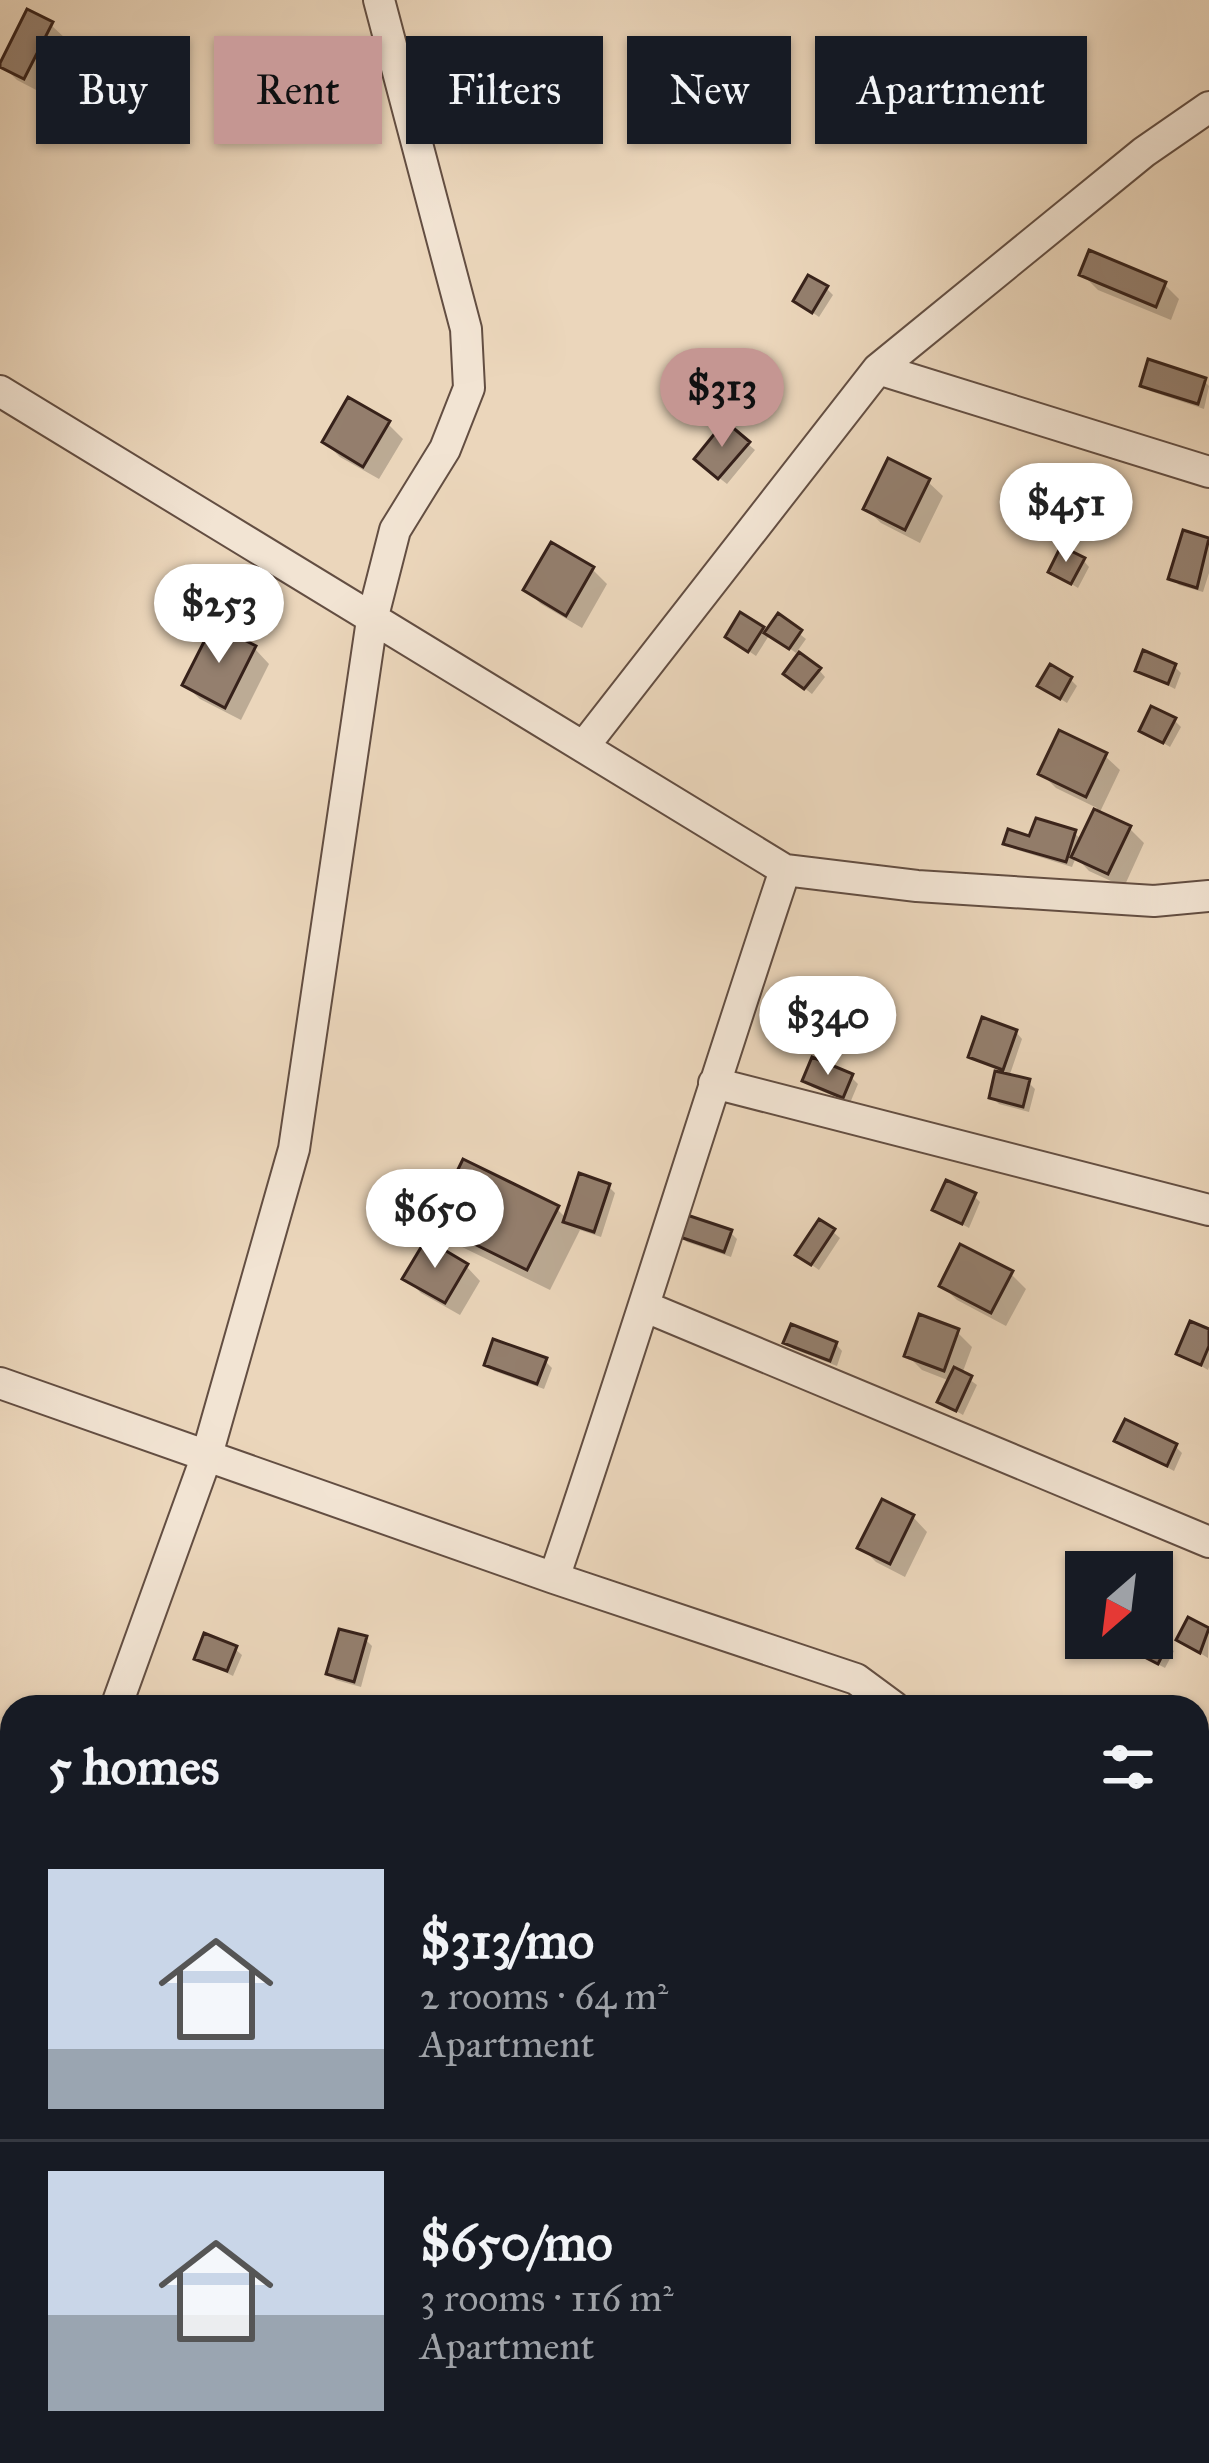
<!DOCTYPE html>
<html lang="en">
<head>
<meta charset="utf-8">
<style>
	:root { --surface:#171b24; --page:#20242c; --text:#f1f3f6; --muted:#9ea1a6; --line:#363941; --accent:#c59692 }
	body { margin:0; font-family:"IM FELL Great Primer",serif; background:var(--page); color:var(--text); height:100vh; display:flex; flex-direction:column; font-size:45px; white-space:nowrap }
	* { box-sizing:border-box; margin:0 }
	p { font-size:39px; color:var(--muted) }
	.icon { flex:none; width:66px; height:66px; fill:none; stroke:currentColor; stroke-width:2; stroke-linecap:round; stroke-linejoin:round }
	.map { position:relative; flex:1; overflow:hidden }
	.panel { position:absolute; left:0px; top:1695px; width:1209px; height:768px; display:flex; flex-direction:column; background:var(--surface); border-radius:36px 36px 0 0; box-shadow:0 3px 9px #0004 }
	.panel>* { flex:none }
	.top-card { position:absolute; left:36px; top:36px; width:1137px; height:108px; display:flex; gap:24px }
	.needle { width:78px; rotate:208deg }
	.tools { position:absolute; left:1065px; top:1551px; display:grid; gap:24px }
	.tools a { display:grid; place-items:center; width:108px; height:108px; border-radius:0px; background:var(--surface); box-shadow:0 3px 9px #0004; font-size:60px }
	.price { position:absolute; translate:-50% -102px; padding:0 27px; border-radius:42px; background:#fff; color:#222; font-size:39px; line-height:78px; filter:drop-shadow(0 3px 6px #0008) }
	.price::after { content:''; position:absolute; left:50%; top:72px; width:36px; height:27px; margin-left:-18px; background:inherit; clip-path:polygon(0 0,100% 0,50% 100%) }
	.price.on { background:var(--accent); color:#111 }
	ul { padding:0; list-style:none }
	li { display:flex; align-items:center; gap:36px; height:300px; padding:0 48px }
	li+li { border-top:3px solid var(--line) }
	li span { display:grid; place-items:center; flex:none; width:336px; height:240px; border-radius:0px; color:#555 }
	li>.icon { margin-inline-start:auto }
	span .icon { width:144px; height:144px; fill:#fffc; stroke-width:1 }
	li b { font-size:51px }
	h2 { display:flex; justify-content:space-between; align-items:center; height:144px; padding:0 48px; font-size:51px }
	.tag { padding:0 42px; border-radius:0px; background:var(--surface); box-shadow:0 3px 9px #0004; font-size:42px; line-height:108px }
	.tag.on { background:var(--accent); color:#111 }
	.map>svg:first-child { display:block }
</style>
</head>
<body>
<div class="map">
<svg width="1209" height="2463" viewBox="0 0 1209 2463">
	<rect width="100%" height="100%" fill="#ebd6bb"/>
	<filter id="stains"><feTurbulence type="fractalNoise" baseFrequency=".00167" numOctaves="4"/><feColorMatrix values="0 0 0 0 .2 0 0 0 0 .09 0 0 0 0 .02 0 0 0 .5 -.17"/></filter>
	<radialGradient id="worn" r=".72"><stop offset=".6" stop-color="#630" stop-opacity="0"/><stop offset="1" stop-color="#630" stop-opacity=".3"/></radialGradient>
	<!-- shadow -->
	<path fill="#0003" d="M51,25l15,14 -26,53 -23,-12 -15,-15z
		M1083,275l81,9 15,15 -8,21 -73,-30z
		M826,288l7,7 -14,22 -23,-16z
		M1204,381l5,5 -5,23 -54,-18 -7,-6z
		M388,424l15,15 -24,40 -39,-22 -15,-15z
		M748,444l7,6 -28,34 -23,-18z
		M928,482l15,14 -23,47 -39,-20 -15,-14z
		M1185,534l24,7v32l-6,19 -24,-7 -7,-7z
		M1083,560l6,7 -11,21 -26,-16z
		M592,569l15,15 -25,44 -41,-24 -15,-14z
		M741,616l26,18 11,-17 28,22 -10,14 -26,-19 -14,22 -28,-19z
		M255,649l14,15 -28,56 -41,-21 -15,-14z
		M1174,666l7,7 -6,16 -37,-19z
		M819,670l6,7 -13,17 -18,-14z
		M1070,679l7,7 -10,17 -26,-17z
		M1174,720l7,7 -11,20 -28,-17z
		M1105,756l15,14 -21,44 31,15 14,14 -20,44 -35,-16 -13,-14 -4,10 -58,-18 -7,-6 67,-10 8,7 15,-32 -41,-20 -14,-14z
		M1016,1032l6,7 -13,38 19,5 7,7 -6,23 -30,-8 -7,-7 6,-27 -26,-14z
		M851,1077l7,7 -8,19 -38,-16 -7,-7z
		M609,1187l6,6 -14,44 -21,-7 -30,60 -92,-45 -23,-22 122,-14 10,10z
		M974,1196l6,6 -11,26 -33,-18z
		M730,1232l7,7 -6,18 -44,-15 -7,-7z
		M833,1232l7,6 -21,32 -13,-9z
		M466,1266l14,15 -20,34 -39,-22 -15,-15z
		M1011,1274l15,15 -20,37 -49,-26 -15,-14z
		M957,1332l15,15 -10,27 15,11 -14,30 -22,-13 9,-21 -28,-11 -15,-15z
		M1209,1333v34l-1,3 -29,-17z
		M787,1342l49,2 6,7 -5,15 -44,-17z
		M545,1361l7,7 -8,21 -50,-18 -7,-7z
		M1118,1441l58,6 6,6 -8,18z
		M913,1517l14,15 -22,45 -29,-15 -15,-15z
		M1152,1576l11,8 -7,18 -4,-2z
		M1152,1610l10,11 -9,16 21,14 -9,17 -56,-30h43z
		M1189,1621l20,11 -1,26 -29,-18z
		M365,1639l7,7 -11,41 -25,-7 -7,-6z
		M235,1649l7,6 -9,21 -36,-18z
		M149,2451h82l-4,12h-70z"/>
	<!-- building -->
	<path fill="#947f6e" stroke="#36211a" stroke-width="3" d="M27,9l26,13 -29,57 -24,-12v-4z
		M1089,250l77,32 -10,25 -77,-32z
		M808,275l20,11 -16,27 -19,-12z
		M1148,359l58,19 -8,26 -58,-18z
		M348,397l42,24 -27,46 -41,-25z
		M725,421l25,21 -32,37 -24,-20z
		M888,458l42,21 -25,51 -42,-21z
		M1183,530l26,8 -12,50 -29,-9z
		M551,542l43,25 -28,49 -43,-26z
		M1061,546l24,12 -14,26 -23,-12z
		M740,612l24,15 -16,25 -23,-15z
		M778,613l24,17 -13,19 -25,-16z
		M213,624l43,22 -31,62 -43,-23z
		M1143,650l33,14 -8,20 -33,-13z
		M799,652l22,16 -17,21 -21,-15z
		M1050,664l22,13 -12,22 -23,-13z
		M1151,706l25,12 -13,25 -24,-12z
		M1059,730l48,23 -21,44 -48,-23z
		M1094,809l37,17 -23,48 -37,-17z
		M1036,818l40,12 -10,32 -63,-18 5,-15 21,7z
		M982,1017l35,13 -14,40 -35,-13z
		M812,1057l41,17 -10,24 -41,-17z
		M995,1071l35,8 -7,28 -34,-9z
		M463,1159l96,47 -32,64 -95,-47z
		M579,1173l31,11 -16,48 -31,-10z
		M946,1180l30,13 -14,31 -30,-14z
		M684,1214l48,16 -8,22 -47,-16z
		M819,1219l16,10 -24,36 -16,-10z
		M426,1239l42,25 -23,39 -43,-24z
		M960,1244l53,27 -22,42 -52,-27z
		M919,1314l40,15 -15,42 -40,-15z
		M1190,1321l19,8v17l-8,19 -25,-11z
		M791,1324l46,18 -7,19 -47,-18z
		M493,1339l54,19 -10,26 -53,-19z
		M954,1367l18,9 -16,35 -19,-9z
		M1125,1419l52,25 -10,22 -53,-25z
		M882,1499l32,16 -24,49 -33,-16z
		M1120,1560l31,12h-36z
		M1188,1617l21,11 -9,25 -24,-13z
		M339,1629l28,7 -13,46 -28,-8z
		M204,1633l33,13 -10,25 -33,-12z
		M1152,1633l17,9 -11,22 -23,-12 7,-14h10z
		M22,2451h23l21,12h-51z
		M146,2451h64l-6,12h-42l-18,-9z"/>
	<g fill="none" stroke-linecap="round" stroke-linejoin="round">
		<!-- street casing -->
		<g stroke="#634e42" stroke-width="34">
			<path id="street" d="M878,369l331,103
				M0,391l785,479c-79,236 -151,473 -231,708
				M584,746l294,-377 266,-217 65,-45
				M785,870l132,16 237,15 55,-5
				M714,1083l495,127
				M646,1307l563,235
				M0,1383l554,195 302,101 38,28
				M116,1707l91,-252 87,-306 78,-529 23,-90 50,-81 24,-61 -3,-59 -87,-329
				M1197,1992l12,5
				M0,2031l12,-34
				M0,2252l12,6
				M1197,2447l12,3
				M411,2451l22,12
				M340,2463l6,-12
				M749,2463l28,-12
				M876,2463l1,-12"/>
		</g>
		<!-- street -->
		<use href="#street" stroke="#f2e4d3" stroke-width="30"/>
	</g>
	<rect width="100%" height="100%" filter="url(#stains)"/>
	<rect width="100%" height="100%" fill="url(#worn)"/>
</svg>
<div class="tools">
<a><svg class="needle" viewBox="-14 -14 28 28"><path d="M0-13l5 13h-10z" fill="#e53935"/><path d="M0 13l5-13h-10z" fill="#9ea1a6"/></svg></a>
</div>
<b class="price on" style="left:722px;top:450px">$313</b>
<b class="price" style="left:1066px;top:565px">$451</b>
<b class="price" style="left:219px;top:666px">$253</b>
<b class="price" style="left:828px;top:1078px">$340</b>
<b class="price" style="left:435px;top:1271px">$650</b>
<div class="top-card">
<a class="tag">Buy</a>
<a class="tag on">Rent</a>
<a class="tag">Filters</a>
<a class="tag">New</a>
<a class="tag">Apartment</a>
</div>
<section class="panel">
<h2>5 homes<svg class="icon" aria-label="filters" viewBox="0 0 24 24"><path d="M4 7h16M4 17h16"/><circle cx="9" cy="7" r="2"/><circle cx="15" cy="17" r="2"/></svg></h2>
<ul>
<li><span style="background:linear-gradient(#c9d6e8 75%,#9aa5b1 0)"><svg class="icon" aria-label="home" viewBox="0 0 24 24"><path d="M3 11l9-7 9 7M6 9v11h12V9"/></svg></span><div><b>$313/mo</b><p>2 rooms · 64 m²</p><p>Apartment</p></div></li>
<li><span style="background:linear-gradient(#c9d6e8 60%,#9aa5b1 0)"><svg class="icon" aria-label="home" viewBox="0 0 24 24"><path d="M3 11l9-7 9 7M6 9v11h12V9"/></svg></span><div><b>$650/mo</b><p>3 rooms · 116 m²</p><p>Apartment</p></div></li>
</ul>
</section>
</div>
</body>
</html>
